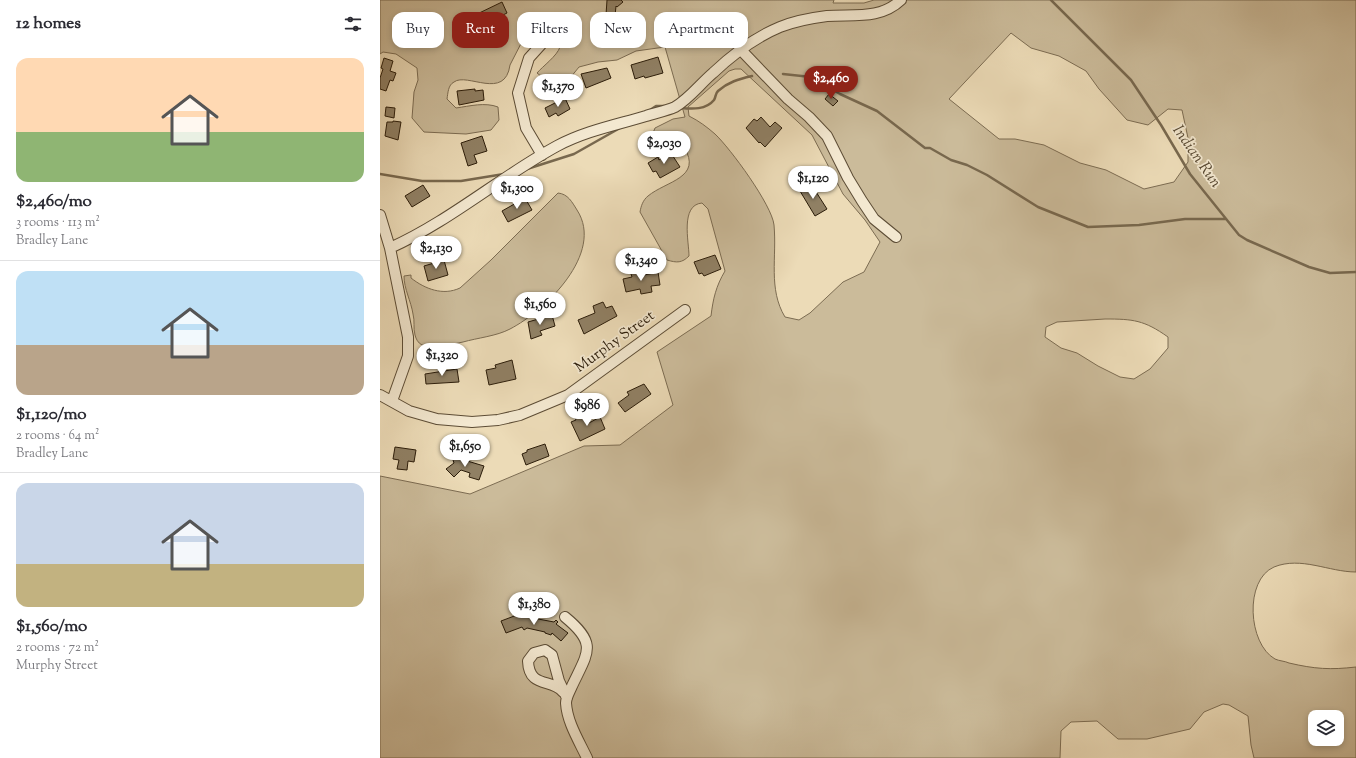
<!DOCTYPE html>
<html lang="en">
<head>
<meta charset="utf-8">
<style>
	:root { --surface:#fff; --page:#f7f7f7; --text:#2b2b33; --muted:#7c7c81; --line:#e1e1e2; --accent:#8f2418 }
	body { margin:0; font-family:"Sorts Mill Goudy",serif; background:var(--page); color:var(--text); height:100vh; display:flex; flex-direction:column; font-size:15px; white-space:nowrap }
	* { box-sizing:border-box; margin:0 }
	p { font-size:13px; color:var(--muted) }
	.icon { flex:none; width:22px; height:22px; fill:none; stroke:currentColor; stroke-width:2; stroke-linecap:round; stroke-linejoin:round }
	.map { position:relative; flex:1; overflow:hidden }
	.panel { display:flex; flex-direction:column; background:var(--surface); width:380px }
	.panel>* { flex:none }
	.guide { position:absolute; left:12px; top:12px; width:380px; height:36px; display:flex; gap:8px }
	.fabs { position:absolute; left:928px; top:710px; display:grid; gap:8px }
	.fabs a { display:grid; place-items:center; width:36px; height:36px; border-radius:8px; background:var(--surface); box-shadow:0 2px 6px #0003; font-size:20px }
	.price { position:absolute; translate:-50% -34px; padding:0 9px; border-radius:14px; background:#fff; color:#222; font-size:13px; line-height:26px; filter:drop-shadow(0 1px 2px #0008) }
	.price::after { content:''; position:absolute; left:50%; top:24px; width:12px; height:9px; margin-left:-6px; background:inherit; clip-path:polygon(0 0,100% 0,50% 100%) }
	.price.on { background:var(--accent); color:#fff }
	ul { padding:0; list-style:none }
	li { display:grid; align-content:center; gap:8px; height:212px; padding:0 16px }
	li+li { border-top:1px solid var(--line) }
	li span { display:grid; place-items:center; height:124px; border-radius:12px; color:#555 }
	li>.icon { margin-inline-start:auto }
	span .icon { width:72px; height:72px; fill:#fffc; stroke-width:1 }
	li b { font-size:17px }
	h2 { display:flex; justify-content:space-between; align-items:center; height:48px; padding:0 16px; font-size:17px }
	.tag { padding:0 14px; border-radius:12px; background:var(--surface); box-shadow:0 2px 6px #0003; font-size:14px; line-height:36px }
	.tag.on { background:var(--accent); color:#fff }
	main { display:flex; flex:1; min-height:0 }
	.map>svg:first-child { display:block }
</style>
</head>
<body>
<main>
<section class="panel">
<h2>12 homes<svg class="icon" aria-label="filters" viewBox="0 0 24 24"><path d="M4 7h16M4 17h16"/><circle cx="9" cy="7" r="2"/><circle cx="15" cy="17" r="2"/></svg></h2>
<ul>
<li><span style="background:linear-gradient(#ffd9b3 60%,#8fb573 0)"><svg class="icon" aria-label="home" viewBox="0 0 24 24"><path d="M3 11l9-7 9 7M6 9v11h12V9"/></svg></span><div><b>$2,460/mo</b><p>3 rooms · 113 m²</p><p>Bradley Lane</p></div></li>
<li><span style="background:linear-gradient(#bfe0f5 60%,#b9a48a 0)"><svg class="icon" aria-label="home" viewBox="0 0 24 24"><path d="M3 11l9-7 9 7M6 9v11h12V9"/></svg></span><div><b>$1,120/mo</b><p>2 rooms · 64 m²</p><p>Bradley Lane</p></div></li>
<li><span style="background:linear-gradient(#c9d6e8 65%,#c2b280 0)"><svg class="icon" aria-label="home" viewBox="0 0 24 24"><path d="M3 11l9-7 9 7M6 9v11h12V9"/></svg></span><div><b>$1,560/mo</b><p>2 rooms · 72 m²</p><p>Murphy Street</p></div></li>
</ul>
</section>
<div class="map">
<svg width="976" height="758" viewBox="0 0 976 758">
	<rect width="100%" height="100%" fill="#ecdbb7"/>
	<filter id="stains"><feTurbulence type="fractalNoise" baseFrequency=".005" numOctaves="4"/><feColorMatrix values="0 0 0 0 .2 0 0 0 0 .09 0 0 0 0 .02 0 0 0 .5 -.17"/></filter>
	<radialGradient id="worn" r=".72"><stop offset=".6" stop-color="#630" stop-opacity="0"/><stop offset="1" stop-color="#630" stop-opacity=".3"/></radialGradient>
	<!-- green -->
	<path fill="#cbbb9a" stroke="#7c6c52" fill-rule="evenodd" d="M0,0h454l-1,3h31l10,-3h482v572c-27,0 -55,-16 -82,-5 -30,13 -26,77 1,92 4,2 10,2 14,4 26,6 41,7 67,4v91h-102l-3,-13 -3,-29 -19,-11 -6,-1 -19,8 -14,17 -43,10h-29l-21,-18 -26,1 -10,9 -1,27h-680v-282l90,18 114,-48 36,-1 53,-40 -16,-53 54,-36c2,-17 5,-30 14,-45l-17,-62 -6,-6c-22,2 -13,39 -13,53 -7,7 -12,7 -22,4l-27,-48c1,-6 3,-12 8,-16 18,-15 55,-18 36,-49h-19l-13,-6 -1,-3 4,-10 18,-9 12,-2 -20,-70 -29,4 -19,9 -19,2 -19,5 -13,16c-10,1 -22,-4 -29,-10 6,-7 20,-17 23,-26 6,-16 6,-27 -14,-27 -7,0 -9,1 -15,4l-21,41c-5,36 -43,7 -56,17 -6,3 -6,11 -7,17l9,9c14,-2 29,-6 42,-1l1,13 -8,10 -25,4 -42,-2 -12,-14 2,-26 4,-12 -1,-12 -21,-14 -13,-2 -3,2zM631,33l20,15 28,8 27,15 13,18 28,31 21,5 20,-16 14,1 6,28v24l-14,20 -30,7 -38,-19 -26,-7 -36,-18 -29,-6h-16l-50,-40zM355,69h6l71,66 31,59 22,26 15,22 -16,30 -21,10 -33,31 -11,7 -14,-3c-17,-28 -8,-60 -11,-92 -2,-20 -44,-77 -59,-91 -8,-7 -16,-13 -26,-18l-1,-9 41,-36zM725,319c28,0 39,1 63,18v11l-18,21 -16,10 -14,-2 -22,-11 -21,-13 -16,-5 -16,-11 1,-10 11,-5zM935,717h22v22h-22z
		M178,193c10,1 14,9 19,17 28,43 -32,101 -67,119 -13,7 -33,9 -47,13 -10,2 -32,8 -41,3 -4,-2 -6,-6 -7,-10 -2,-7 0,-14 -2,-21 -2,-13 -9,-25 -9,-38l7,-1v3c14,11 32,18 49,10l31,-28z"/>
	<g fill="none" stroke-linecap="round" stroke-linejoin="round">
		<!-- stream -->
		<path stroke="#78684e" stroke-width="2.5" d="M671,0l80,80 30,45 29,49 49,61 8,5 62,27 21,6 26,-1
			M403,74l28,3 29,17 37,17 48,37h5l21,12 16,5 20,10 51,32 50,20 51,-2 46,-6h40
			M301,108c11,1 25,2 33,-8 2,-3 1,-6 4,-9 10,-9 21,-12 34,-15
			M267,112l9,-6h8
			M147,169l47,-15 46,-26
			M0,174l42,7h39l43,-7"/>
	</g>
	<!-- building -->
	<path fill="#908064" stroke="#2c1d0a" d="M227,0h14l2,2 -6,5 -1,-1 -1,10 -9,-1z
		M122,2l5,11 -14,7 -1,-3 -15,8 -4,-9z
		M278,57l5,16 -18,5 -1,-2 -9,3 -4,-14z
		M4,58l9,3 -3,10 6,2 -3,8 -3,-1 -4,11 -6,-2v-11l3,-9 -2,-1z
		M227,68l4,10 -25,10 -5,-14z
		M95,89v2l8,-1 1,10 -25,5 -2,-14z
		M449,94l9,7 -5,5 -8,-7z
		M185,98l5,11 -12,7 -2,-3 -7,4 -4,-9z
		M6,107l9,1 -1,10 -9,-2z
		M381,117l9,10 5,-5 7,6 -17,19 -5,-5 -1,1 -13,-15 8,-9 3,2z
		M13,121l8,1 -3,18 -13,-4 2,-14h6z
		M102,136l5,15 -13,4 3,8 -9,3 -7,-23z
		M289,150l11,17 -20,11 -4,-7 -3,1 -5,-9 10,-6 1,3 4,-3 -1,-3z
		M431,184l16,25 -12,7 -15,-25z
		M43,185l7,11 -18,11 -7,-11z
		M145,198l7,12 -24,12 -6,-11z
		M335,255l6,14 -17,7 -2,-3 -3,1 -5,-12z
		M64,260l4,15 -20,6 -4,-15z
		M258,270l2,6 18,-4 2,13 -9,1 1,6 -11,2 -1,-5 -14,3 -3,-13 9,-2 -2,-6z
		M223,302l3,6 6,-2 5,10 -33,18 -6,-14 17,-7 -2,-7z
		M172,315l3,11 -15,5 2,4 -11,4 -3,-17z
		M132,360l4,19 -27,6 -3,-15 10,-2 -1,-3z
		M77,369l2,13 -33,2 -1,-10z
		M264,384l7,10 -26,18 -7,-9 11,-8 -2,-3z
		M205,413l4,10 11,-6 5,12 -25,12 -9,-19 5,-2 -1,-2z
		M165,444l4,12 -23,9 -4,-11 5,-2v-2z
		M15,447l21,3 -2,12 -6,-1 -1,9 -10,-1 2,-9 -6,-1z
		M83,455l1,5 20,6 -5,14 -10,-3 1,-4 -9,-3 -7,7 -8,-8 8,-6 -2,-6z
		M137,615l37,7 2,-2 2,2 -2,2 12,9 -7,8 -9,-8 -1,2 -6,-2v-1l-18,-4 -3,2 -2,-3 -16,6 -5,-12z"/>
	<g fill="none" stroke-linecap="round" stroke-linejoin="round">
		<!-- minor casing -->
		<g stroke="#5c4c35" stroke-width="12">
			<path id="minor" d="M361,50l47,49 21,18 18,19 21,42 14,23 12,18 22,18
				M162,155l-16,-27 -8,-35 11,-35 19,-21
				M0,215l10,33 18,89v19l-16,45
				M10,248c60,-27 110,-71 167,-102 28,-15 59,-21 89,-30 9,-3 20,-5 29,-9 15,-9 25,-23 38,-34 19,-18 43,-36 67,-46 15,-6 31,-9 47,-11 26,-2 53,4 74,-16
				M0,395l29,16 28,8 35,3 26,-2 22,-5 48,-20 117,-85
				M185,617c33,27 23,35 7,69 -2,5 -6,11 -6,17 1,19 13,38 21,55
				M183,692c-11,-14 -34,-3 -35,-31l6,-8 11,-3 7,5 7,26 8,17"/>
		</g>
		<!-- minor -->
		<use href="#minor" stroke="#f3e8d0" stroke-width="10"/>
	</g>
	<g text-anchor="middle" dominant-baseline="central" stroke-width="3.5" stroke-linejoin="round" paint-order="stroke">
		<!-- street labels -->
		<g font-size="15" fill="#2c1d0a" stroke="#f3e8d0">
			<text transform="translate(235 342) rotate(-36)">Murphy Street</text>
		</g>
		<!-- water labels -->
		<g font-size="16" font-style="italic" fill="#584932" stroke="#f3e8d0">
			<text transform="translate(816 157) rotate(55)">Indian Run</text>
		</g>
	</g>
	<rect width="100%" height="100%" filter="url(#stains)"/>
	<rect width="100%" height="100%" fill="url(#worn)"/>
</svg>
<div class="fabs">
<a><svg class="icon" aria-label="layers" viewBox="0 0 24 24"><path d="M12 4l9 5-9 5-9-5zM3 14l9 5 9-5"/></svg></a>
</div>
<b class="price on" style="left:451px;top:100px">$2,460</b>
<b class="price" style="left:178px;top:108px">$1,370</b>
<b class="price" style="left:284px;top:165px">$2,030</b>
<b class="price" style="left:433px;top:200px">$1,120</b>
<b class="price" style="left:137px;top:210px">$1,300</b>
<b class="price" style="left:56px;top:270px">$2,130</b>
<b class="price" style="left:261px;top:282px">$1,340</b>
<b class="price" style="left:160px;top:326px">$1,560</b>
<b class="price" style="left:62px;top:377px">$1,320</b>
<b class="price" style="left:207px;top:427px">$986</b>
<b class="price" style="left:85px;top:468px">$1,650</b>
<b class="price" style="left:154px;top:626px">$1,380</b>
<div class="guide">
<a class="tag">Buy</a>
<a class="tag on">Rent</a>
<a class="tag">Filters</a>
<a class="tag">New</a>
<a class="tag">Apartment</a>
</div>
</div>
</main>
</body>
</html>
